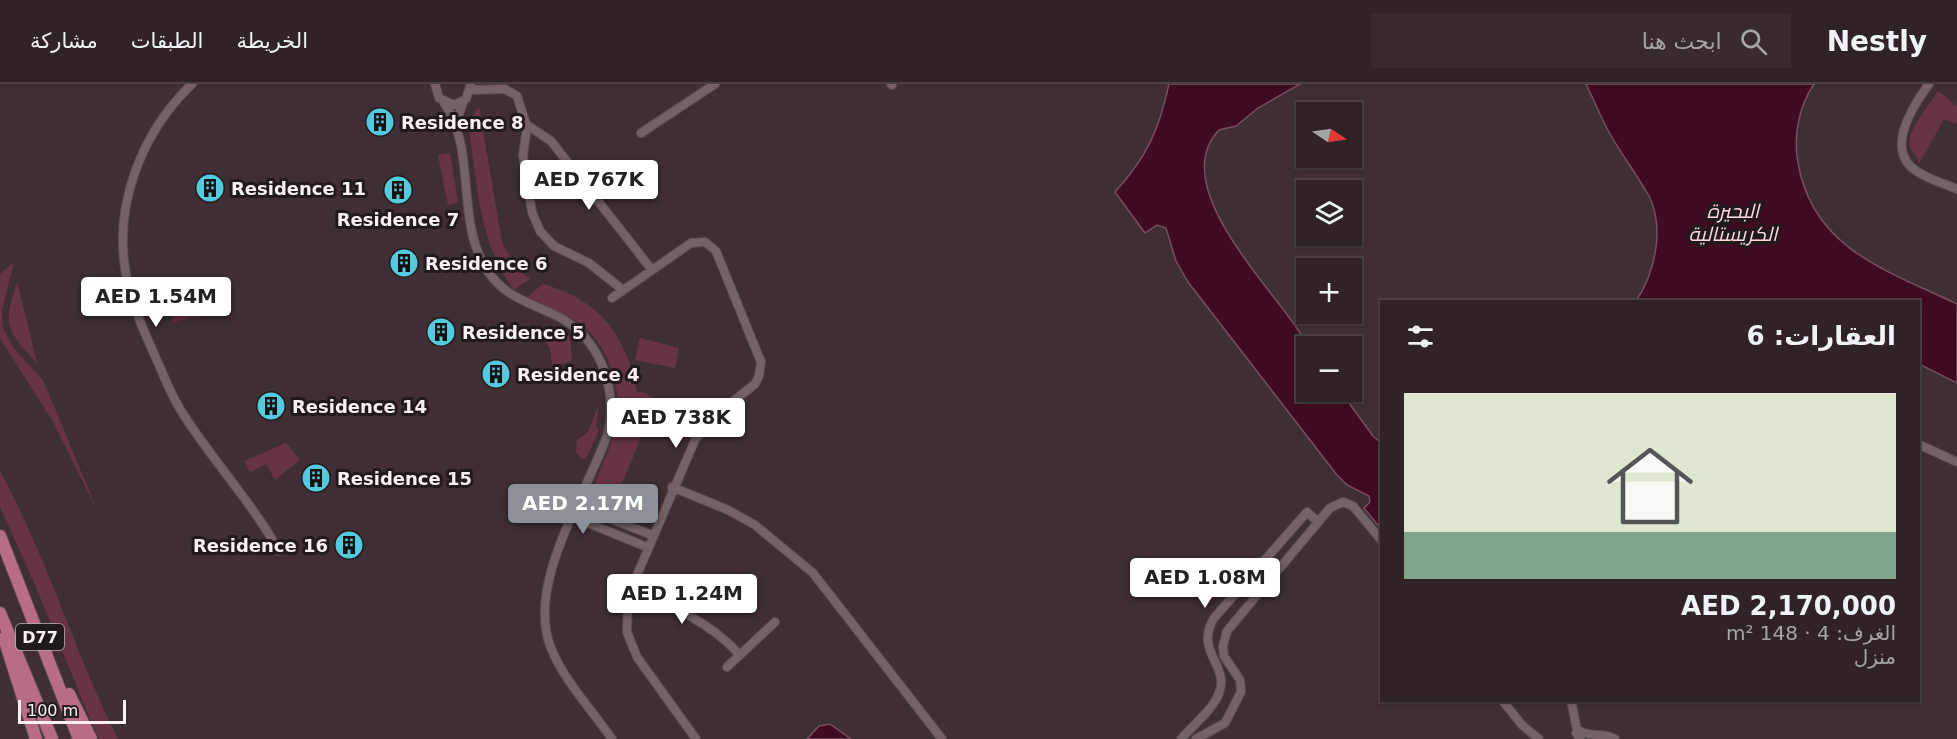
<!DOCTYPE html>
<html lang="ar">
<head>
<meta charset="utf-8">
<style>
	:root { --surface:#2f2327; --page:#372b2f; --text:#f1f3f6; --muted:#a7a4a7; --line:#4a4044; --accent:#8c9099 }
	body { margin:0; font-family:"DejaVu Sans",Cairo,sans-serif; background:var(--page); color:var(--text); direction:rtl; height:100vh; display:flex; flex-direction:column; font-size:22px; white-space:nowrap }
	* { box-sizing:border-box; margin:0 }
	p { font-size:20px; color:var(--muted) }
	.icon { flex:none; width:33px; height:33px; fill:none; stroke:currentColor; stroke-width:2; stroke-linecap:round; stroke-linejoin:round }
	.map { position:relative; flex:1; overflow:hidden; direction:ltr }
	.details { position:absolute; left:1380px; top:216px; width:540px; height:402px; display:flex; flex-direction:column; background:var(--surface); border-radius:0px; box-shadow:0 2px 4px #0004,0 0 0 2px var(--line); direction:rtl }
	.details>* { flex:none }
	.needle { width:39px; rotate:103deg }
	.buttons { position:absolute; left:1296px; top:18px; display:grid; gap:12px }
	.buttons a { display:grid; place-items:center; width:66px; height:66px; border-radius:0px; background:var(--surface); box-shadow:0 2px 4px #0004,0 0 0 2px var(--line); font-size:30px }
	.scale { position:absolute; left:18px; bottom:15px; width:108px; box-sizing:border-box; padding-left:6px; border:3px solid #faeff2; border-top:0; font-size:16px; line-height:21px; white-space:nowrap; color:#faeff2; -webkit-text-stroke:4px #211a1c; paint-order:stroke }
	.price { position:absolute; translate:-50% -51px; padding:0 14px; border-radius:6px; background:#fff; color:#222; font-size:20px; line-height:39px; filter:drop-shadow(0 2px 3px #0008) }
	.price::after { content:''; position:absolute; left:50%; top:36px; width:18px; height:14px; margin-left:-9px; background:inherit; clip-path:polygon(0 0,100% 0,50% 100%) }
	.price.active { background:var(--accent); color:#fff }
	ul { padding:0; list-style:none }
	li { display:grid; align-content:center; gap:12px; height:318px; padding:0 24px }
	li+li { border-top:2px solid var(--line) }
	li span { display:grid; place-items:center; height:186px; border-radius:0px; color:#555 }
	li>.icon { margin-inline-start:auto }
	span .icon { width:108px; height:108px; fill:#fffc; stroke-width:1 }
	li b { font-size:26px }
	h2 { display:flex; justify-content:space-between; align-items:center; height:72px; padding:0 24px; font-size:26px }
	header { display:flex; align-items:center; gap:36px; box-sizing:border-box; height:84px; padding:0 30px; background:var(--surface); border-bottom:2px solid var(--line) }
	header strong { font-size:28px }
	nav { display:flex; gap:33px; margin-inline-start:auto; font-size:21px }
	.search { width:420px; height:54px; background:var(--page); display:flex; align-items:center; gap:15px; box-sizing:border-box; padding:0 21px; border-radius:0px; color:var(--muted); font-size:22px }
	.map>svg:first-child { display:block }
</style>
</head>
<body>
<header>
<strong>Nestly</strong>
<div class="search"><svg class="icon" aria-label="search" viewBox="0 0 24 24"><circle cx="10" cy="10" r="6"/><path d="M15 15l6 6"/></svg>ابحث هنا</div>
<nav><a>الخريطة</a><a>الطبقات</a><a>مشاركة</a></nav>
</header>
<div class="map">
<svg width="1957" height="655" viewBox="0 0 1957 655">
	<rect width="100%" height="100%" fill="#3f2f34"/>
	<!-- green -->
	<path fill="#673445" d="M1938,7l19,15v18l-13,-5 -25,45c-1,-7 -6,-11 -9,-17 -5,-15 20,-43 28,-56z
		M479,23l23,135 14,26 14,11 -16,11c-36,-47 -37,-111 -46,-168z
		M450,69l8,49 -10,3 -10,-50z
		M14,178l-12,49 1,17 11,21 29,31 55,132 -45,-90 -53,-84v-64z
		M17,198l20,81c-31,-32 -34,-38 -20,-81z
		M543,200c57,16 84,51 94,109l4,-2 16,9 -37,88 -8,8 -21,-3c9,-24 24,-52 27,-79 2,-31 -12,-72 -38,-90 -17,-12 -36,-17 -54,-26z
		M208,211l4,20 -39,7 -3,-20z
		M553,244l17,9 2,21 -2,4 -18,4 -2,-19 -5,-5 -1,-7z
		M640,254l39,10 -4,20 -40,-8z
		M599,320l-3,22 3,5 -13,27 -4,1 -6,-7 1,-12 11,-8z
		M286,359l14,17 -25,20 -9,-16 -16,9 -6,-12z
		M0,387c47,86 74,180 118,268h-19l-6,-13 -60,-146 -33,-73z"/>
	<!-- water -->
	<path fill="#3f0b20" stroke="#774f5f" stroke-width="1.5" d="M1169,0h131l-42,24 -22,18 -17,4c-55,58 60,163 88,214 2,4 -1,37 -1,48h35l32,44 8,7v86l-17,-21 6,-6 -1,-6 -22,-11 -10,-10 -149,-193 -12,-21 -10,-33 -9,-3 -12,8 -30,-41c32,-35 44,-62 54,-108z
		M1586,0h228c-15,22 -21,52 -16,79 15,86 88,107 159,141v79l-38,-19 -1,-62 -149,-3 -133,2c19,-28 29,-73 13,-105 -12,-21 -27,-41 -39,-62 -9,-16 -16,-34 -24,-50z
		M830,640l21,15h-44l12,-13z"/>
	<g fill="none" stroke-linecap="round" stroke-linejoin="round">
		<!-- minor casing -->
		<g stroke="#584b4f" stroke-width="10">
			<path id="minor" d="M192,0c-50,48 -79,121 -66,190 5,29 17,55 29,82 9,20 17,42 30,61 30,46 67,86 94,134
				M435,0l4,14 15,7 12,-6 5,-15
				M891,0l1,1
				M1929,0c-14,19 -41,59 -19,82 12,11 32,17 47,23
				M471,6l34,-1 12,7 10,31 -4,28 9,57 8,19 14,15 35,17 34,27
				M444,19c34,48 10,121 45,170 17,24 39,29 64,41 46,21 65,71 55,119 -21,61 -83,151 -57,215 13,33 41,62 61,91
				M456,40l7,-22
				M527,41l24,16 101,129
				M641,49l74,-49
				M612,214l79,-55 14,-1 11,9 45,111 -2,14 -4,8 -42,33 -18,23 -67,156 -1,36 10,25 59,82
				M1918,360l39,18
				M672,403l56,23 27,15 58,48 129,166
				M578,422l74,29
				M573,433l74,30
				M630,505c42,17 79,32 110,66
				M727,583l48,-45
				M1502,616l20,25 17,14
				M1571,616l6,30
				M1181,655c12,-14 32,-29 38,-46 11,-28 -25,-41 -5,-75l93,-106 11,10
				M1196,655l29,-16 16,-31 -1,-12 -16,-24 -1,-10 4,-15 103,-123 13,-6 10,4 29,35
				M1580,655l-4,-6 2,-3c14,9 25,1 37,9"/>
		</g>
		<!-- primary casing -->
		<g stroke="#584b4f" stroke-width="14">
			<path id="primary" d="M0,452l79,203
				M0,529l52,126
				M4,554l32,101
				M69,610l22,45"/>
		</g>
		<!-- minor -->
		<use href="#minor" stroke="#746266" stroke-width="8"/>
		<!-- primary -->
		<use href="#primary" stroke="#b86d85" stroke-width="12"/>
	</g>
	<!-- icons -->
	<defs>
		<g id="building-disc" transform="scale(1.5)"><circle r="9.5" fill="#54cade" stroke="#211a1c"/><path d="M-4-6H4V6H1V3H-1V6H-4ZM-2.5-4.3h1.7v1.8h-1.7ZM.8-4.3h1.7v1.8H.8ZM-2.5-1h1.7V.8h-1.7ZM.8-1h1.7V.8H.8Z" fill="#111"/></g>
	</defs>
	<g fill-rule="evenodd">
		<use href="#building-disc" x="380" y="38"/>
		<use href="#building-disc" x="210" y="104"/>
		<use href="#building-disc" x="398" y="106"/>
		<use href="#building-disc" x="404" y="179"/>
		<use href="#building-disc" x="441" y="248"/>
		<use href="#building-disc" x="496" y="290"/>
		<use href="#building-disc" x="271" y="322"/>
		<use href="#building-disc" x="316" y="394"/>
		<use href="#building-disc" x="349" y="461"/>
	</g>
	<g text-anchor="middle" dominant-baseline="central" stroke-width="6" stroke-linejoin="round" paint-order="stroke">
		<!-- shield labels -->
		<rect fill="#211a1c" stroke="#b9afb2" stroke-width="1.5" x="16" y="540" width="48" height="26" rx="4.5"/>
		<g font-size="16" font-weight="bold" fill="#faeff2">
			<text x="40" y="553">D77</text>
		</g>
		<!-- poi labels -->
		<g font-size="18" font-weight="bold" fill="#faeff2" stroke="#211a1c" text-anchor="start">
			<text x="401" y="38">Residence 8</text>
			<text x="231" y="104">Residence 11</text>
			<text x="398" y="135" text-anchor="middle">Residence 7</text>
			<text x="425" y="179">Residence 6</text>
			<text x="462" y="248">Residence 5</text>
			<text x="517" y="290">Residence 4</text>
			<text x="292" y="322">Residence 14</text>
			<text x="337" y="394">Residence 15</text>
			<text x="328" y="461" text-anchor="end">Residence 16</text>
		</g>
		<!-- water labels -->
		<g font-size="20" font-style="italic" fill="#ffd8e2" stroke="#211a1c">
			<text x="1733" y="127">البحيرة<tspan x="1733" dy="23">الكريستالية</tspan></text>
		</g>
	</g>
</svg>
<div class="buttons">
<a><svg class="needle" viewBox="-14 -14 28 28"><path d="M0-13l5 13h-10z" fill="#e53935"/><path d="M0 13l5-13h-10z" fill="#a7a4a7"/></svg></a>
<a><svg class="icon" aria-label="layers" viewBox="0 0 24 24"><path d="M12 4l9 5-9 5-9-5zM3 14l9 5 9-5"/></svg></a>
<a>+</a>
<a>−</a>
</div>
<div class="scale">100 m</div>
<b class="price" style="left:589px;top:127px">AED 767K</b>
<b class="price" style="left:156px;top:244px">AED 1.54M</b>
<b class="price" style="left:676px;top:365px">AED 738K</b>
<b class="price active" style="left:583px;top:451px">AED 2.17M</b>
<b class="price" style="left:1205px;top:525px">AED 1.08M</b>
<b class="price" style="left:682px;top:541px">AED 1.24M</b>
<section class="details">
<h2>العقارات: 6<svg class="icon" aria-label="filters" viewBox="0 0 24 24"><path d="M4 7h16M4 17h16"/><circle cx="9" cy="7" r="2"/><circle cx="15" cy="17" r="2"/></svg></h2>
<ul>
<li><span style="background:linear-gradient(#dfe7d0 75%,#7fa58c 0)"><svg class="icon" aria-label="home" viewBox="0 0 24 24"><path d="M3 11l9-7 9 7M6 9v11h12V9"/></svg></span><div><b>AED 2,170,000</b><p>الغرف: 4 · 148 m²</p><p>منزل</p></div></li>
</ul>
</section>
</div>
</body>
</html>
